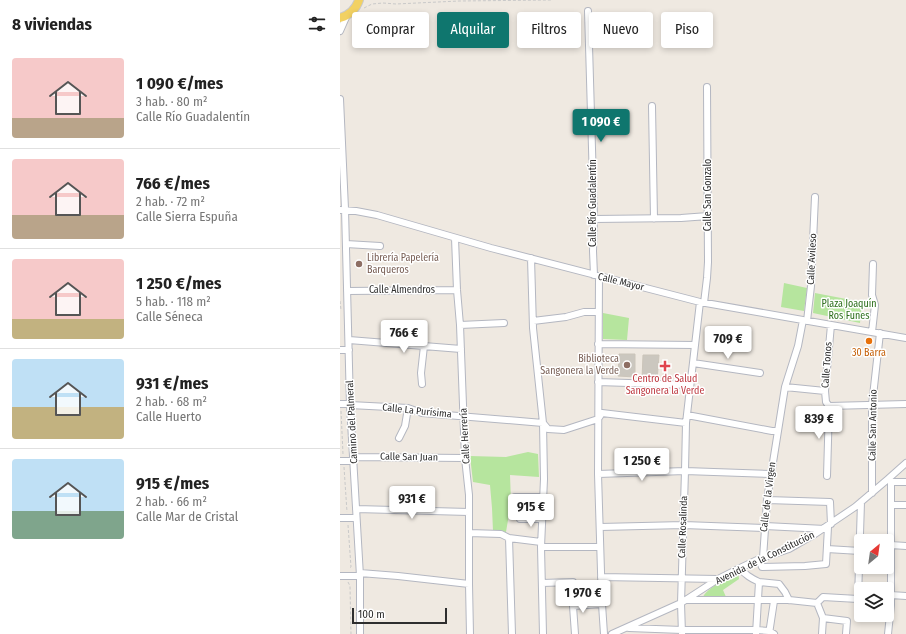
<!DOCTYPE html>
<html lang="es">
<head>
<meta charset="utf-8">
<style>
	:root { --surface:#fff; --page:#f2f2f2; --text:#222; --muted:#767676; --line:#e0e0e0; --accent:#0f766e }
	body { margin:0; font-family:"Fira Sans Condensed",sans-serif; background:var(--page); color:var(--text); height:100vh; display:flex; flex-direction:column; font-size:15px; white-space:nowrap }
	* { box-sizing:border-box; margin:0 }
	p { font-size:13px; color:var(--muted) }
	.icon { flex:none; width:22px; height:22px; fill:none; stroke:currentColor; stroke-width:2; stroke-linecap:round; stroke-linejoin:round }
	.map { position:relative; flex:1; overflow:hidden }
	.details { display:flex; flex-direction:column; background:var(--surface); width:340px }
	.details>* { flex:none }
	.banner { position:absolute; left:12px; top:12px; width:380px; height:36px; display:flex; gap:8px }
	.needle { width:26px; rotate:29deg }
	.tools { position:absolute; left:514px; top:534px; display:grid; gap:8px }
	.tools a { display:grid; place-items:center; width:40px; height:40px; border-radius:4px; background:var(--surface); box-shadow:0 2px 6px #0003; font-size:20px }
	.scale { position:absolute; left:12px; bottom:10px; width:95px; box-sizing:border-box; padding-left:4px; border:2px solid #2e2e2e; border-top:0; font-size:11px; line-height:14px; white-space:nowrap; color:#2e2e2e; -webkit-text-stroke:3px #fff; paint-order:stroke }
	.price { position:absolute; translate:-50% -34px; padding:0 9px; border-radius:4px; background:#fff; color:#222; font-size:13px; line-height:26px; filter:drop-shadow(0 1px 2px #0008) }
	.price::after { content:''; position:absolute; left:50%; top:24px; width:12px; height:9px; margin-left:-6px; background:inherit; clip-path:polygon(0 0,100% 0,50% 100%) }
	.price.current { background:var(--accent); color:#fff }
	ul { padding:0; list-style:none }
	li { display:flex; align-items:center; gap:12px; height:100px; padding:0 12px }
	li+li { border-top:1px solid var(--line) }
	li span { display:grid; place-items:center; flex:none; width:112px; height:80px; border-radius:4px; color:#555 }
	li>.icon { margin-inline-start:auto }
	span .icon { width:48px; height:48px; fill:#fffc; stroke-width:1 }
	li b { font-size:17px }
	h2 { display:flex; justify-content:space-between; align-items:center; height:48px; padding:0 12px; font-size:17px }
	.chip { padding:0 14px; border-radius:4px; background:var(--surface); box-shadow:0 2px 6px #0003; font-size:14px; line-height:36px }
	.chip.current { background:var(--accent); color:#fff }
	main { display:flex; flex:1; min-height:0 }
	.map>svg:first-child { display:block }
</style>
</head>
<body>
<main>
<section class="details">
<h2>8 viviendas<svg class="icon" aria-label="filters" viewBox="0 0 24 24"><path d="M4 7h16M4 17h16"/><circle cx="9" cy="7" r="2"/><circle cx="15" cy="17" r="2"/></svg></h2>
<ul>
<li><span style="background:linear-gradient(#f6c9c9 75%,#b9a48a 0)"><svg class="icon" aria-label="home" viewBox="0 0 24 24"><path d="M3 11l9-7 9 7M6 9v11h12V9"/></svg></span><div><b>1 090 €/mes</b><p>3 hab. · 80 m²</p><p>Calle Río Guadalentín</p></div></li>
<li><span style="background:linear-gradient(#f6c9c9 70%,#b9a48a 0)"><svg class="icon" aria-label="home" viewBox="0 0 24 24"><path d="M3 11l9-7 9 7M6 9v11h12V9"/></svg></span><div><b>766 €/mes</b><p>2 hab. · 72 m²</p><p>Calle Sierra Espuña</p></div></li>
<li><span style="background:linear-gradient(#f6c9c9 75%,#c2b280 0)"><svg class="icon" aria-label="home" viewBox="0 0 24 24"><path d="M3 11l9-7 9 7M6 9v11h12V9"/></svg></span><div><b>1 250 €/mes</b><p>5 hab. · 118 m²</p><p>Calle Séneca</p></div></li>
<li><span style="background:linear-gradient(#bfe0f5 60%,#c2b280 0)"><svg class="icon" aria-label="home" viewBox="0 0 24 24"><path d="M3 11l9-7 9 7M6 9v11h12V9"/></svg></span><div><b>931 €/mes</b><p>2 hab. · 68 m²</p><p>Calle Huerto</p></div></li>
<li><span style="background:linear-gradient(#bfe0f5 65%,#7fa58c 0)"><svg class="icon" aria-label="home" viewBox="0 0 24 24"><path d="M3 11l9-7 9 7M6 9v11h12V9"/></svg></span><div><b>915 €/mes</b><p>2 hab. · 66 m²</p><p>Calle Mar de Cristal</p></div></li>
</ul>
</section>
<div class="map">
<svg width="566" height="634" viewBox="0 0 566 634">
	<rect width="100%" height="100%" fill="#efe9e1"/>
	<!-- green -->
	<path fill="#b6e59e" d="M444,283l23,5 -3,23 -23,-4z
		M475,293l47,9 -2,21 -47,-10z
		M263,313l26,5 -2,22 -24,-1z
		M188,452l10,2 1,23 -29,-2 1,27 -5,30 -13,-1 -1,-23 -2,-23 -17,-3 -3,-26 36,1z
		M398,572l1,7 -16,11 3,7h-23c4,-9 26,-20 35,-25z"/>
	<!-- building -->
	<path fill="#cbc7bf" stroke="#cbc5ba" d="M279,354h16v23l-17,-1z
		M303,355h16l-2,26 -15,-1z"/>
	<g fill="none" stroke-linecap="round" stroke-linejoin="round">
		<!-- minor casing -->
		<g stroke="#b4b7c1" stroke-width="8">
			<path id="minor" d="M248,11l6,206 -1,34 1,24
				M0,31l7,-16
				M0,99l5,110 5,196 10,171v58
				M312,106l2,113
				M0,210l16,1 21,4 114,33 209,54 206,36
				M254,219l87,-1 27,-2
				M115,238l2,52 3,35 5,133 4,37v89l1,50
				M6,244l34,2
				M191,258l2,70 10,95 1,56 -3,68 2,87
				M259,276l-1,198 4,130 2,30
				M7,291l110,-1
				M364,303l3,-25 1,-16 -1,-175
				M193,321l33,-4 18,-5h14
				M467,321l4,-35 4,-89
				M120,325l44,-2
				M532,332l3,-27 -3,-10 1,-31
				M9,340l112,9
				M258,344l97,1
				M0,350h9
				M353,363l67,10
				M258,382l92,3
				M82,384l-1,-11 3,-27
				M445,387l40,4
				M0,404h10
				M10,405l58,3 14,5 121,10 5,6 16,1 34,-11 4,-6 84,10
				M489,406l77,-2
				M347,415l85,16h5
				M59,438l6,-12 3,-18
				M13,457l112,1
				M0,461h13
				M258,474l87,-3 85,3
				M487,476l2,-70 -3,-4 -1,-11 6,-66
				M551,482h15
				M532,493v-88l8,-72
				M175,497h28
				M427,500l63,2 1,22
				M551,505h15
				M16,509l113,3
				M0,518h16
				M180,519h22
				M425,526l60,3
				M260,527l84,-2 80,3
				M129,533l32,1 8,4 32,4
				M169,538l3,96
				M551,545l15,1
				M201,547h59
				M487,549l33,2
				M423,558l4,-58 18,-113 13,-41 5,-26
				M419,559l3,8 43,-1 21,-2 2,-37
				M400,568c5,7 11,10 19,14l-3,52
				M20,573l38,3 71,8
				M0,576h20
				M261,577l117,2
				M419,582l20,2 6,8 4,8
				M202,583l31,-1v24
				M551,595l15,1
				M348,600h101l28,3 6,-6 35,2 3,-97
				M477,603l6,15 -1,16
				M483,618l24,3 -1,13
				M289,628l53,2h74l13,1 5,3
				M235,634l-2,-28 29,-2
				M272,634l69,-31 37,-24 22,-11 19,-9 30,-10 26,-15 40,-27 33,-28 18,-16
				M342,634l-1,-31 4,-132 1,-48 14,-121
				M429,634l5,-33
				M548,634l3,-29v-123l-3,-3"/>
		</g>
		<!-- major casing -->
		<g stroke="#c9c9c9" stroke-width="10">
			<path id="major" d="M0,18c10,-3 16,-9 19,-18"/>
		</g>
		<!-- path -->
		<path stroke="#c9c9c9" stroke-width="1" stroke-dasharray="3 2" stroke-linecap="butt" d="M24,8l8,-4 11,-1 13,1 63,-3 93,-1
			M0,301l1,9
			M1,411l2,43
			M4,467l3,45
			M8,525l3,42 -2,2
			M8,582l2,4 1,48"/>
		<!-- minor -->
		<use href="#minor" stroke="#fff" stroke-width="6"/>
		<!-- major -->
		<use href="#major" stroke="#f2d163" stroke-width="8"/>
	</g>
	<!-- markers -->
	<g fill="#8d6e63" stroke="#fff" stroke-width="1.5">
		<circle cx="19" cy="264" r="4"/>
		<circle cx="287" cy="365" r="4"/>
	</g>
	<circle fill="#e8710a" stroke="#fff" stroke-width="1.5" cx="529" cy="341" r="4"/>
	<path fill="#e0444e" stroke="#fff" stroke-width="1.5" d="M323 360h4v4h4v4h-4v4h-4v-4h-4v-4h4z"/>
	<g text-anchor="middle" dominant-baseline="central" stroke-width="3" stroke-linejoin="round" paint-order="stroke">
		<!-- street labels -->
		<g font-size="10" fill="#2e2e2e" stroke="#fff">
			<text transform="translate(368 195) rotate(-90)">Calle San Gonzalo</text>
			<text transform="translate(253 203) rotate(-90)">Calle Río Guadalentín</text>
			<text transform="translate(472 259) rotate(-87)">Calle Avileso</text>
			<text transform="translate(281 282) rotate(14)">Calle Mayor</text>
			<text x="62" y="290">Calle Almendros</text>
			<text transform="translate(487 365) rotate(-86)">Calle Tonos</text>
			<text transform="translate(77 411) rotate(6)">Calle La Purísima</text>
			<text transform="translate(12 422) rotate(-93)">Camino del Palmeral</text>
			<text transform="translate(533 425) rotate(-89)">Calle San Antonio</text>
			<text transform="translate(125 436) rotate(-93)">Calle Herrería</text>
			<text transform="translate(69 457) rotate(1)">Calle San Juan</text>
			<text transform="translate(428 497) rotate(-83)">Calle de la Virgen</text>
			<text transform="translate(343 527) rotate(-88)">Calle Rosalinda</text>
			<text transform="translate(425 558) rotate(-26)">Avenida de la Constitución</text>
		</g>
		<!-- education labels -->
		<g font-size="10" fill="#785e54" stroke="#fff" text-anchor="start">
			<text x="27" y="258">Librería Papelería<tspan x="27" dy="12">Barqueros</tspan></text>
			<text x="279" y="359" text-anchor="end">Biblioteca<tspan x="279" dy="12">Sangonera la Verde</tspan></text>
		</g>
		<!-- park labels -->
		<g font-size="10" fill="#2c6e1b" stroke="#fff">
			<text x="509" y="304">Plaza Joaquín<tspan x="509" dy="12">Ros Funes</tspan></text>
		</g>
		<!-- food labels -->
		<g font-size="10" fill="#c56008" stroke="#fff">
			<text x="529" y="353">30 Barra</text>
		</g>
		<!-- health labels -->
		<g font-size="10" fill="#be3a42" stroke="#fff">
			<text x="325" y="379">Centro de Salud<tspan x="325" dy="12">Sangonera la Verde</tspan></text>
		</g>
	</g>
</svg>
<div class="tools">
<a><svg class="needle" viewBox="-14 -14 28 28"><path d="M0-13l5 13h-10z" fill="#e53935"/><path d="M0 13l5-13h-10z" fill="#767676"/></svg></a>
<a><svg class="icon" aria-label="layers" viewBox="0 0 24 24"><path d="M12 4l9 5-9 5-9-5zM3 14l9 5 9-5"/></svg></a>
</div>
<div class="scale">100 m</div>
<b class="price current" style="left:261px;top:143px">1 090 €</b>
<b class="price" style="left:64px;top:354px">766 €</b>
<b class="price" style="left:388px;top:360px">709 €</b>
<b class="price" style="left:479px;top:440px">839 €</b>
<b class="price" style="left:302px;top:482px">1 250 €</b>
<b class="price" style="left:72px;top:520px">931 €</b>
<b class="price" style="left:191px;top:528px">915 €</b>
<b class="price" style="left:243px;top:614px">1 970 €</b>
<div class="banner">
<a class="chip">Comprar</a>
<a class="chip current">Alquilar</a>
<a class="chip">Filtros</a>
<a class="chip">Nuevo</a>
<a class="chip">Piso</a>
</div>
</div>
</main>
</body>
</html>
